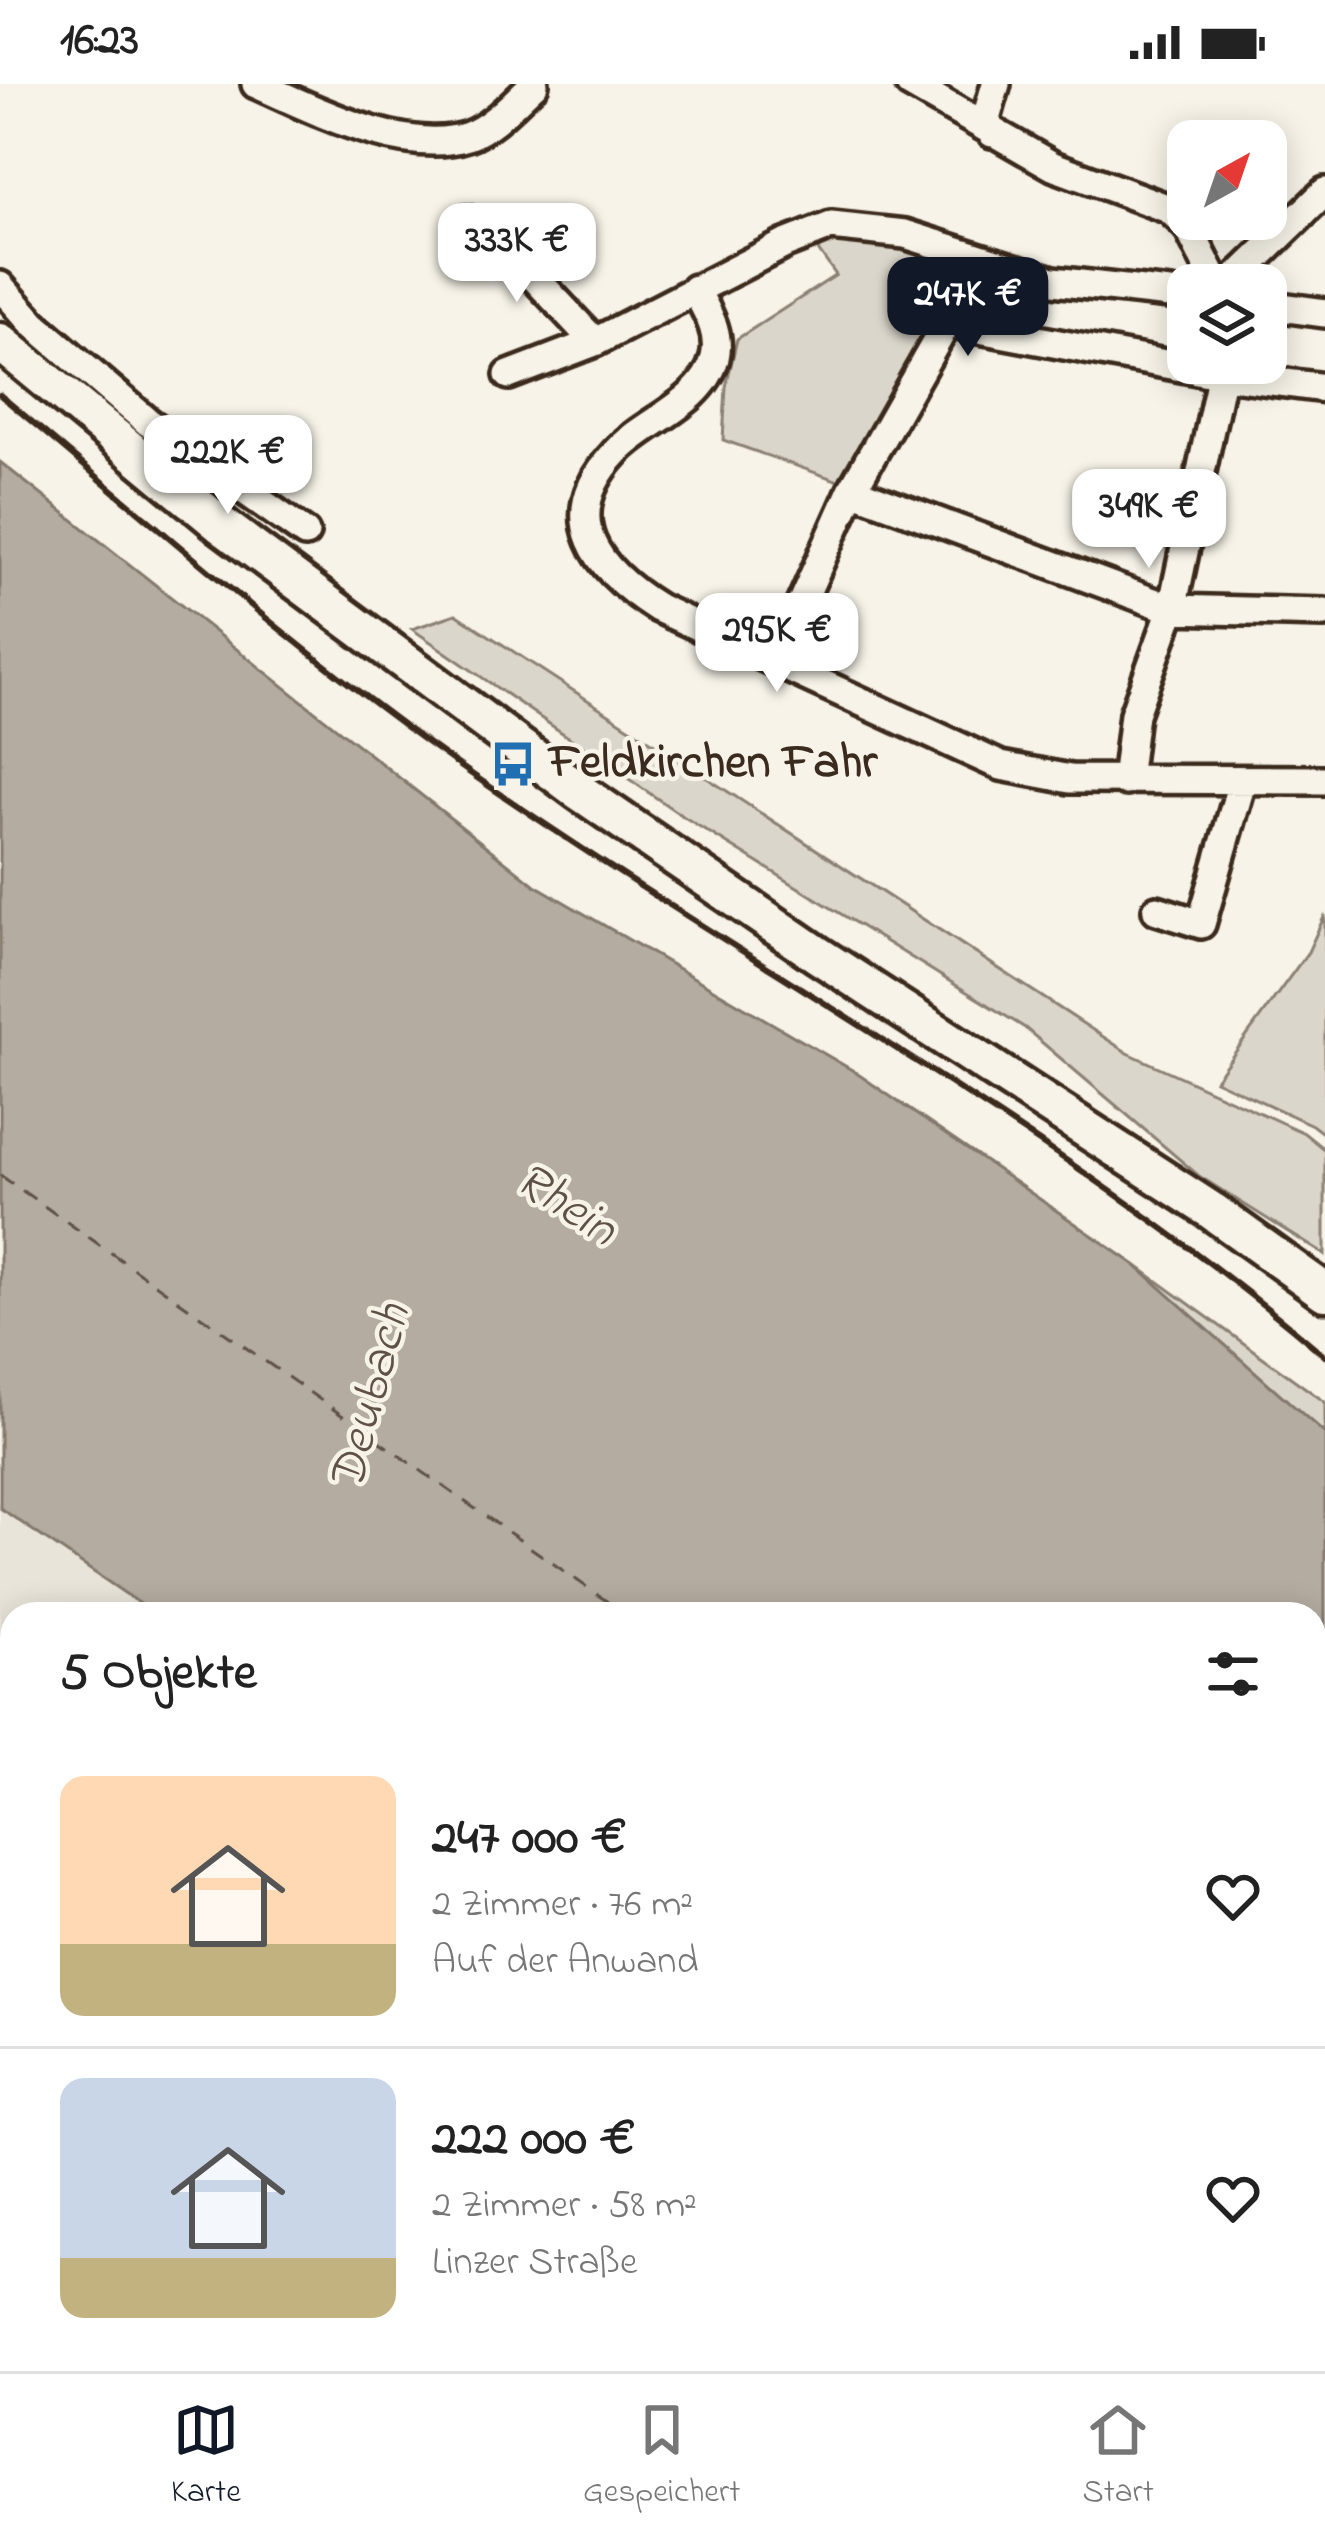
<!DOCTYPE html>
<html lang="de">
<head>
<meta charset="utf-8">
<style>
	:root { --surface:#fff; --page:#f2f2f2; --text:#222; --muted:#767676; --line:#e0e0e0; --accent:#111827 }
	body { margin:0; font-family:"Indie Flower",sans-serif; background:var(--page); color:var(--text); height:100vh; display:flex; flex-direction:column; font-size:45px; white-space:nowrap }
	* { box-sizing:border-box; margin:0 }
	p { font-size:39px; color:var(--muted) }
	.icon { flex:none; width:66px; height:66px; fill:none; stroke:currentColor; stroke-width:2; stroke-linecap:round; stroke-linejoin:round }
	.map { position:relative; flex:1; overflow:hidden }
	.side { position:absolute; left:0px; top:1518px; width:1326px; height:771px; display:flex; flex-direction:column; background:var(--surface); border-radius:36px 36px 0 0; box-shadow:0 6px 30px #0003 }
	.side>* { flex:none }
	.needle { width:78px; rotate:40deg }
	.fabs { position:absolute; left:1167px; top:36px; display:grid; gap:24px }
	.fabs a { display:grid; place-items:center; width:120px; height:120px; border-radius:24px; background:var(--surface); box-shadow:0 6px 30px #0003; font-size:60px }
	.price { position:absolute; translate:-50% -102px; padding:0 27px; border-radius:24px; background:#fff; color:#222; font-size:39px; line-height:78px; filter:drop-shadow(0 3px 6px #0008) }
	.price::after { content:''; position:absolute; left:50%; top:72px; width:36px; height:27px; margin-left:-18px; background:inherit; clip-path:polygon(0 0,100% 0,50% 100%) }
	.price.active { background:var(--accent); color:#fff }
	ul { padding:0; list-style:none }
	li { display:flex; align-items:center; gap:36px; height:300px; padding:0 60px }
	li+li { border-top:3px solid var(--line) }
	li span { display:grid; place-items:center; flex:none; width:336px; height:240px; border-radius:24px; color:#555 }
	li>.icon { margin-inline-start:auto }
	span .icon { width:144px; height:144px; fill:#fffc; stroke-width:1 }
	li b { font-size:51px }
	h2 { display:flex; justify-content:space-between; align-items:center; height:144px; padding:0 60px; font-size:51px }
	.status { display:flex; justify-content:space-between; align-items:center; height:84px; padding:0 60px; background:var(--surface); direction:ltr }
	.status svg { height:33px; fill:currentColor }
	.tabs { display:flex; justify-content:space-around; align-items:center; height:168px; border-top:3px solid var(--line); background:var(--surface); font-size:33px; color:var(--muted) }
	.tabs a { display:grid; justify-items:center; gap:6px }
	.tabs .active { color:var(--accent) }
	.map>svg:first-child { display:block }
</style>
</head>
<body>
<div class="status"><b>16:23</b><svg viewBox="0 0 49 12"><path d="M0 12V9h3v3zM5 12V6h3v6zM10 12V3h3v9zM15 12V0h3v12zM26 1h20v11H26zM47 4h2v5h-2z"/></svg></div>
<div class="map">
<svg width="1325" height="2287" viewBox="0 0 1325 2287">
	<rect width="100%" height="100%" fill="#f7f3e8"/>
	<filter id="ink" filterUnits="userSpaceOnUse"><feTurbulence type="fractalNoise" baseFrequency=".00833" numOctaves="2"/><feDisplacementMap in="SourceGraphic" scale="24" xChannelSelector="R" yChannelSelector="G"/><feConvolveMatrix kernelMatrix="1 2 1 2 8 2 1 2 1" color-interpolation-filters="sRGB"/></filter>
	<g filter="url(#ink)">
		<!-- built -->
		<path fill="#e9e4d9" d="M0,1424l154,106h-142v614l-12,4z
			M139,2277h186l7,10h-185z
			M662,2277h362l11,10h-366z"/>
		<!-- green -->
		<path fill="#dbd6cb" stroke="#8b8074" stroke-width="3" d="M847,152l56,7 51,27 -107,214 -124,-44 3,-53 11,-48 99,-64 -23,-32z
			M456,530l672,439 176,80 21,17v105l-126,-79 -174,-148 -344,-213 -269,-186z
			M1325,831v220l-13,-10 -97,-45 93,-128z
			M1134,1180l191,138v32z"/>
		<!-- water -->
		<path fill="#b4aca0" stroke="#84786c" stroke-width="3" d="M0,378l535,423 317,185 282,194 191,170v937h-29l-9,-10h27v-747h-1159l-155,-106z
			M325,2277h337l7,10h-337z"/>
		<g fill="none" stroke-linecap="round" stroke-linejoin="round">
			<!-- ferry -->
			<path stroke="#5f5145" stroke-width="3" stroke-dasharray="15 12" stroke-linecap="butt" d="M0,1091l625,439
				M1314,2014l11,7"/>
			<!-- minor casing -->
			<g stroke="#3b2a1e" stroke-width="36">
				<path id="minor" d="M256,0c57,25 149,73 212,52 25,-9 47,-35 66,-52
					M910,0l143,82 116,43 19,18 29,58
					M992,49l-6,-14 10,-35
					M466,136l19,5 110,117
					M1229,201l96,-93
					M0,202l34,38 114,98 157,111
					M695,205c12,23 26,43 20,69 -12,46 -70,62 -99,94 -62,66 -19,118 42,156l343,158 69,13 255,1
					M1266,221l59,8
					M509,291l86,-33 190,-98 46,-18 74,8 148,47 135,15
					M852,406l320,119 153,4
					M776,576l76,-170 95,-167 277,52 101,13
					M1126,697l8,-67 38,-105 52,-246
					M1157,826l44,14 41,-142"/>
			</g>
			<!-- major casing -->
			<g stroke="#3b2a1e" stroke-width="45">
				<path id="major" d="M0,258l220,182 360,268 238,163 394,256 113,81"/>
			</g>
			<!-- minor -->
			<use href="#minor" stroke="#f7f3e8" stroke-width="27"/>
			<!-- major -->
			<use href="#major" stroke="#f7f3e8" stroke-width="36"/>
			<!-- rail -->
			<path stroke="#3b2a1e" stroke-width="6" d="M0,311c155,129 307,265 473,380 282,196 590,357 852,581
				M0,1566l12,13
				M0,2053l12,4
				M0,2190l12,11
				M83,2277l7,10
				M273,2277l8,10"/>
		</g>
	</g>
	<!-- icons -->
	<defs>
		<g id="bus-bare" transform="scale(3.6)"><path d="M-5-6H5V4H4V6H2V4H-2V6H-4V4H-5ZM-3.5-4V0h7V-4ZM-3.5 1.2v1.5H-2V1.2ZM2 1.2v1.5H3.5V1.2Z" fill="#1f6fb2" stroke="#f7f3e8" stroke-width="2.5" paint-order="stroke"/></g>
	</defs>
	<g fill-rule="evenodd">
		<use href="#bus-bare" x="513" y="680"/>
	</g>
	<g text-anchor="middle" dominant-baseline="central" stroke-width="9" stroke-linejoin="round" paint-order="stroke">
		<!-- poi labels -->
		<g font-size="48" font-weight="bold" fill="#3b2a1e" stroke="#f7f3e8" text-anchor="start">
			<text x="549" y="680">Feldkirchen Fahr</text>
		</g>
		<!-- water labels -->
		<g font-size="51" font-style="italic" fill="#5f5145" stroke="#f7f3e8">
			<text transform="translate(565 1122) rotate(33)">Rhein</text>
			<text transform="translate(372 1314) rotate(-75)">Deubach</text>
		</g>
	</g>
</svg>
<div class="fabs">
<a><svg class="needle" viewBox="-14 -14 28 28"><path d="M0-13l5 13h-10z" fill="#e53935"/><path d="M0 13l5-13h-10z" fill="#767676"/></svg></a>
<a><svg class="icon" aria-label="layers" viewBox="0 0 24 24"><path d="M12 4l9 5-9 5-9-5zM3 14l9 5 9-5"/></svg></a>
</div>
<b class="price" style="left:517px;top:221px">333K €</b>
<b class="price active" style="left:968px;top:275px">247K €</b>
<b class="price" style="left:228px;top:433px">222K €</b>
<b class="price" style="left:1149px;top:487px">349K €</b>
<b class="price" style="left:777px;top:611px">295K €</b>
<section class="side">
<h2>5 Objekte<svg class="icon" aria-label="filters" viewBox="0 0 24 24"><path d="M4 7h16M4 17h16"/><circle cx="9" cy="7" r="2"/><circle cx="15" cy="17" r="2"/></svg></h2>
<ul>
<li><span style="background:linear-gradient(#ffd9b3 70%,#c2b280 0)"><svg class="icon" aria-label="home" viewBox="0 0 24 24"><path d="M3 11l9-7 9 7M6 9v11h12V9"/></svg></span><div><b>247 000 €</b><p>2 Zimmer · 76 m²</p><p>Auf der Anwand</p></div><svg class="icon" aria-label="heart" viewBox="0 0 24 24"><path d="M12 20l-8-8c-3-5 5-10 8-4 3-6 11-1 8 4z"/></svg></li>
<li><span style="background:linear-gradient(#c9d6e8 75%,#c2b280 0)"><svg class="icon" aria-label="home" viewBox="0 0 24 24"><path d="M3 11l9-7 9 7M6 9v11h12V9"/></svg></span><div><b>222 000 €</b><p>2 Zimmer · 58 m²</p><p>Linzer Straße</p></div><svg class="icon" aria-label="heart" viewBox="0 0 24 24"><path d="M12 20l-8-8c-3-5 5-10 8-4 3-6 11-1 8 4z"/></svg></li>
</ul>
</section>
</div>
<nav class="tabs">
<a class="active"><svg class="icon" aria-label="map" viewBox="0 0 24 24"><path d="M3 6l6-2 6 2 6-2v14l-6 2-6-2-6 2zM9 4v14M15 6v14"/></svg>Karte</a>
<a><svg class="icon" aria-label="saved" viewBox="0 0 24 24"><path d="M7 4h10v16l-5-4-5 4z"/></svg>Gespeichert</a>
<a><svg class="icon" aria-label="home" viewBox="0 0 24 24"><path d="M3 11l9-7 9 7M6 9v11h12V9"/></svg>Start</a>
</nav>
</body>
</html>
